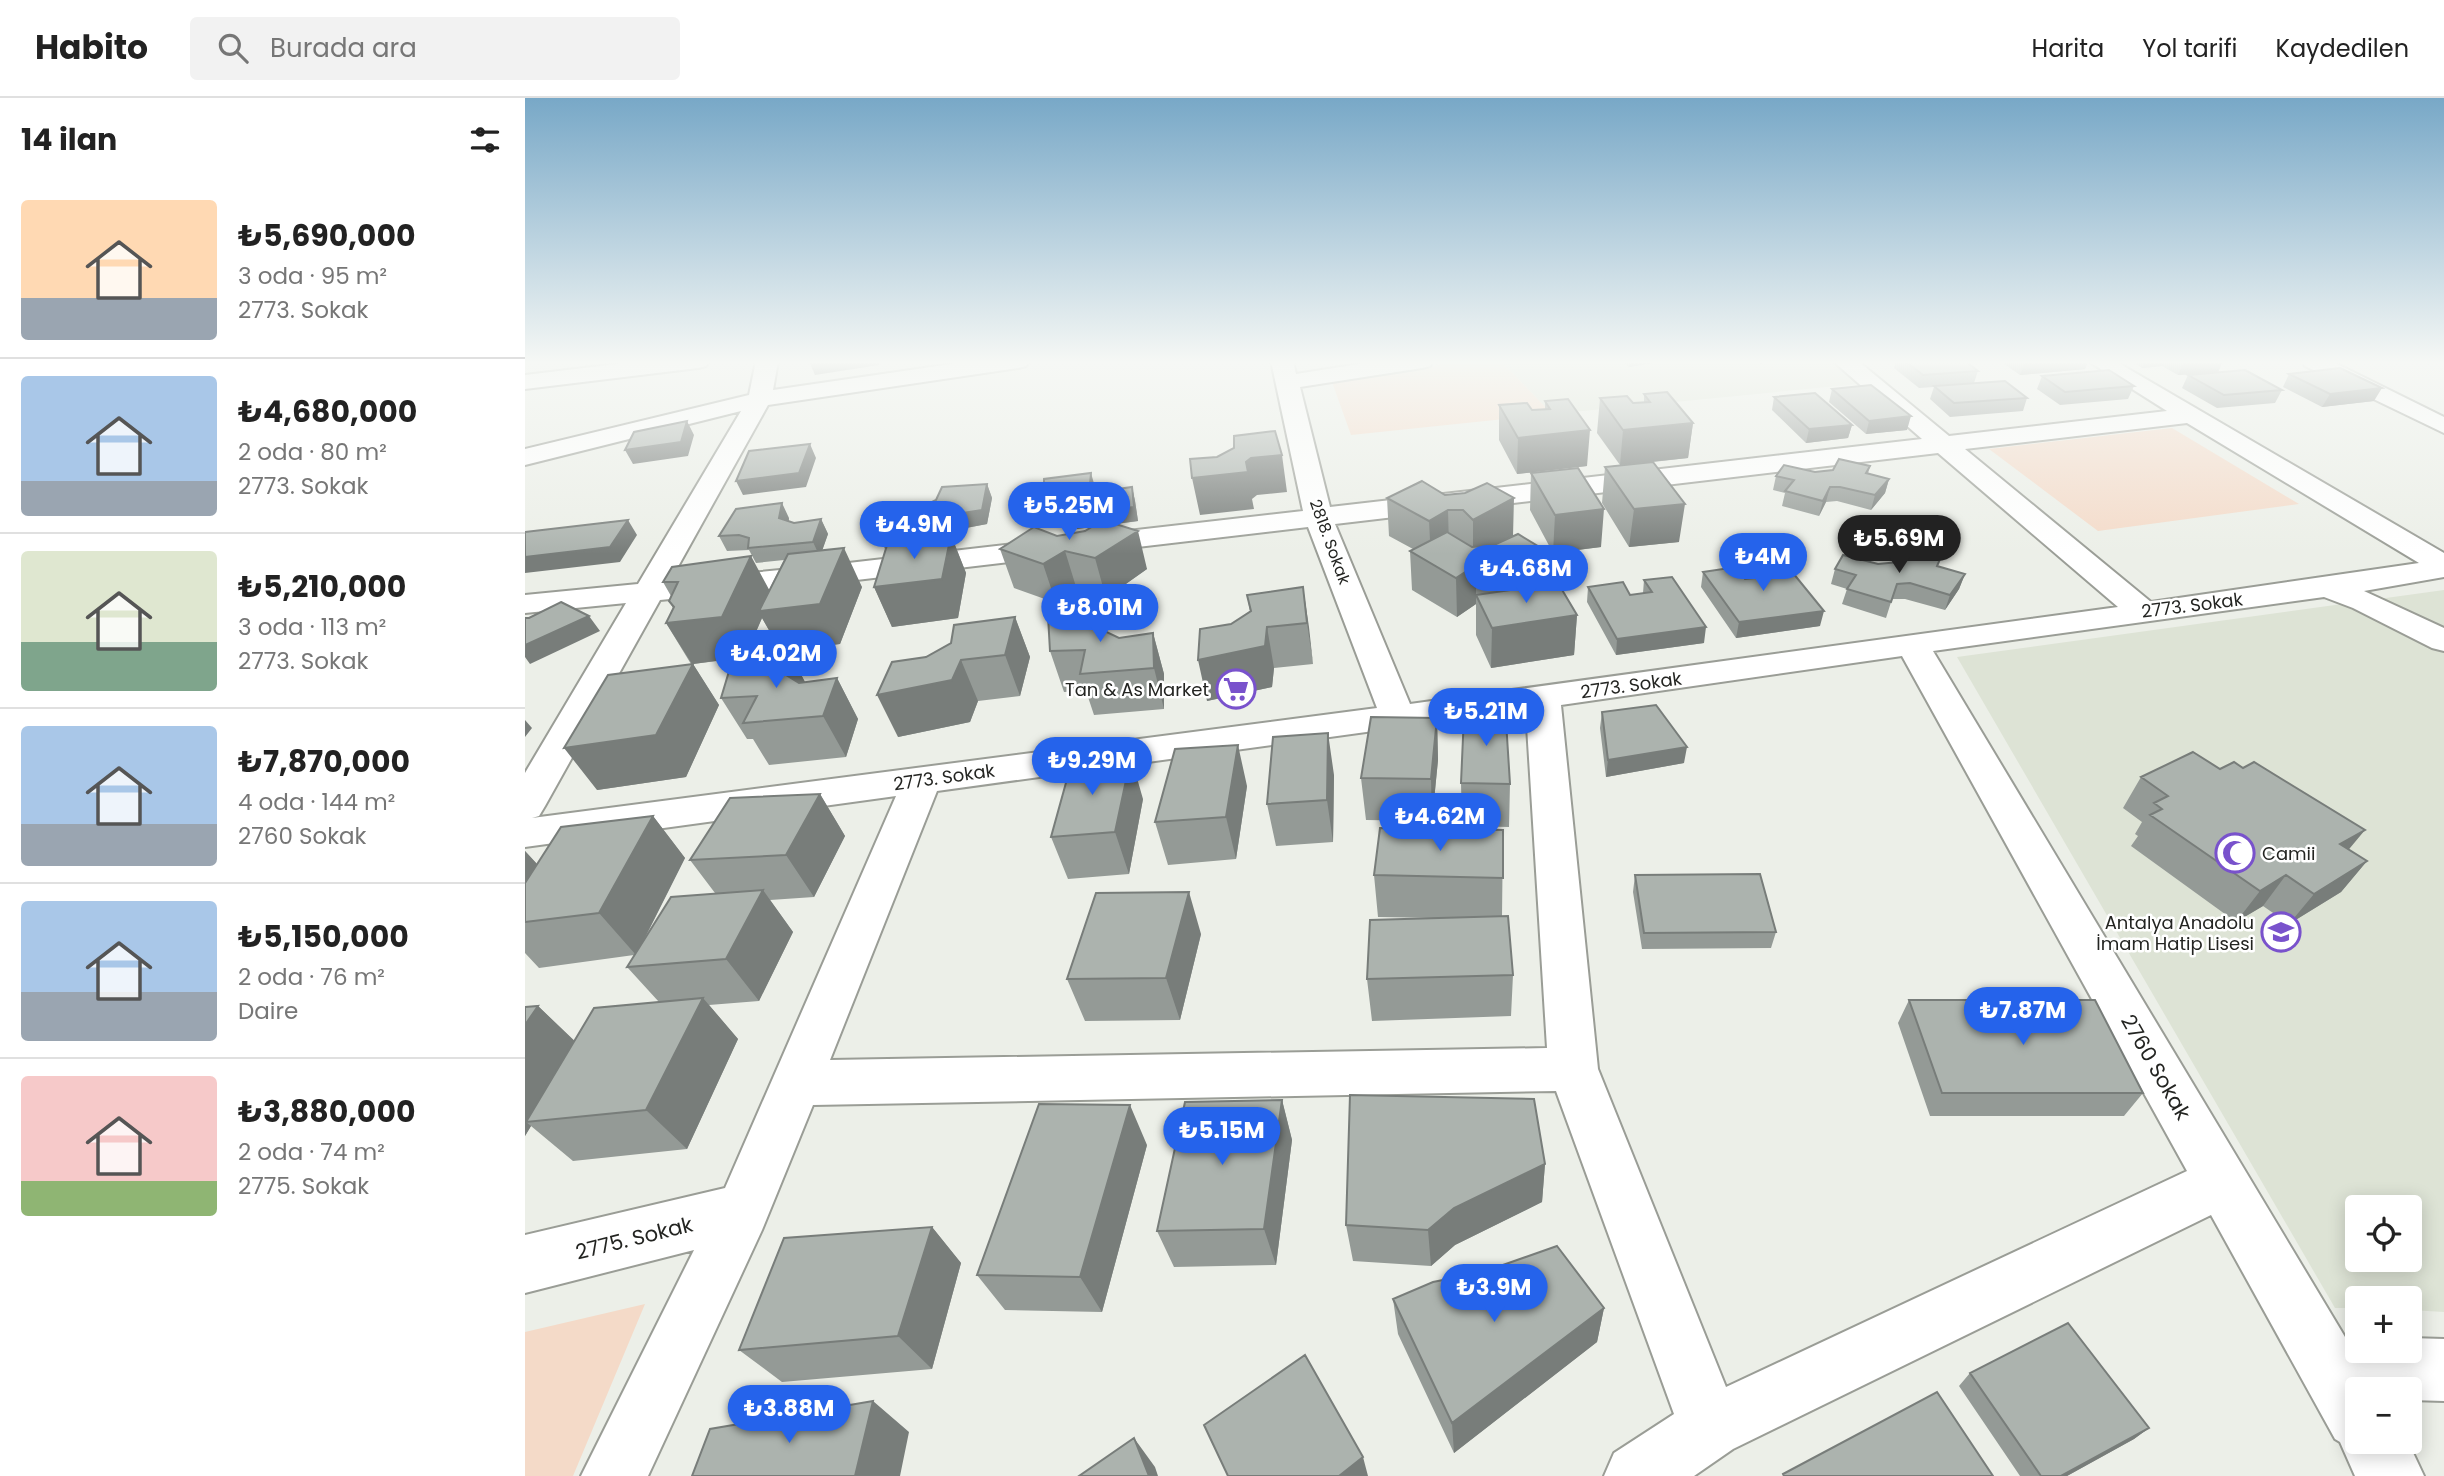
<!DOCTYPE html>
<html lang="tr">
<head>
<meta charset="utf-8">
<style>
	:root { --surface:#fff; --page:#f2f2f2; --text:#222; --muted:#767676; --line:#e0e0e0; --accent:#2563eb }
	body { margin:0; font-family:Poppins,sans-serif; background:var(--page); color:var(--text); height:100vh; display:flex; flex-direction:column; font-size:26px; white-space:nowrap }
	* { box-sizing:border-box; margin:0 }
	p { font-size:23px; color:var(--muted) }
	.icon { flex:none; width:38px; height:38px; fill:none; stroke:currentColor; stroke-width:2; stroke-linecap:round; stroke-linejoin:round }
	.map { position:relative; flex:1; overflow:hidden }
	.side { display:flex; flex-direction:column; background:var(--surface); width:525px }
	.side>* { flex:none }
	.fabs { position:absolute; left:1820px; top:1097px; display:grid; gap:14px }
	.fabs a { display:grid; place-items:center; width:77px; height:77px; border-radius:7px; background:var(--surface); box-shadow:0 4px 18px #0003; font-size:35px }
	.price { position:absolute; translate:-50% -60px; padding:0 16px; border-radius:24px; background:var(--accent); color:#fff; font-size:23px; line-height:46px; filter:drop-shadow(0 2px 4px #0008) }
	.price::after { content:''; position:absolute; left:50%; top:42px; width:21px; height:16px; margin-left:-10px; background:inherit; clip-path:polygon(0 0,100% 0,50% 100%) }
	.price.current { background:#222; color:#fff }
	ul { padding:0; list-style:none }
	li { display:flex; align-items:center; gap:21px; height:175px; padding:0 21px }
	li+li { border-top:2px solid var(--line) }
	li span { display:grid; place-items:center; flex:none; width:196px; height:140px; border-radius:7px; color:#555 }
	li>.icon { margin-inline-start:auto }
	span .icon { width:84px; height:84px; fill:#fffc; stroke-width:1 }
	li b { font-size:30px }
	h2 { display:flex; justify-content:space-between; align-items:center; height:84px; padding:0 21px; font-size:30px }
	header { display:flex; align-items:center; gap:42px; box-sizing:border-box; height:98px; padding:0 35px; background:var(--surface); border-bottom:2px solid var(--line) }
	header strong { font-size:33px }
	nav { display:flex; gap:38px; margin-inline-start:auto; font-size:24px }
	.search { width:490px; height:63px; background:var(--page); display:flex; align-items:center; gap:18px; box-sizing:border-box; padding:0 24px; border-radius:7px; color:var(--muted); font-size:26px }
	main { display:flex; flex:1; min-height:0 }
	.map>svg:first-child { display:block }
</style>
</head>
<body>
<header>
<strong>Habito</strong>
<div class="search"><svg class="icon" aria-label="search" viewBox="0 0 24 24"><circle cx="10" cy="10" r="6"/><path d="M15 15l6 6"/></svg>Burada ara</div>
<nav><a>Harita</a><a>Yol tarifi</a><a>Kaydedilen</a></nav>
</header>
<main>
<section class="side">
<h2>14 ilan<svg class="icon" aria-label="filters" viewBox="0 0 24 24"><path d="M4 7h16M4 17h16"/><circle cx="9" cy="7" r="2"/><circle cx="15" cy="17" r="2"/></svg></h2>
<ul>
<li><span style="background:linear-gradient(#ffd9b3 70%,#9aa5b1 0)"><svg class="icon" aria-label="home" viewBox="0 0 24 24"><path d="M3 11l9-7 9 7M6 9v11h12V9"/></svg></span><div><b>₺5,690,000</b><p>3 oda · 95 m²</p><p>2773. Sokak</p></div></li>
<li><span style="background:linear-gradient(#a9c7e8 75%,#9aa5b1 0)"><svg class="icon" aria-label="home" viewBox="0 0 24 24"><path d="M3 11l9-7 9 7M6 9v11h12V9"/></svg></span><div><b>₺4,680,000</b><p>2 oda · 80 m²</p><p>2773. Sokak</p></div></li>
<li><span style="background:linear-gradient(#dfe7d0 65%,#7fa58c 0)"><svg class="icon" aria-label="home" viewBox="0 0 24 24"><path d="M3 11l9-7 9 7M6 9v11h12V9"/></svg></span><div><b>₺5,210,000</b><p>3 oda · 113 m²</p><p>2773. Sokak</p></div></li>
<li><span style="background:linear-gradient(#a9c7e8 70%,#9aa5b1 0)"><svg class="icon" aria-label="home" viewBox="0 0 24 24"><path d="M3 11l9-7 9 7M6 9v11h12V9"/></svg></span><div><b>₺7,870,000</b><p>4 oda · 144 m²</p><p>2760 Sokak</p></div></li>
<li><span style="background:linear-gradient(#a9c7e8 65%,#9aa5b1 0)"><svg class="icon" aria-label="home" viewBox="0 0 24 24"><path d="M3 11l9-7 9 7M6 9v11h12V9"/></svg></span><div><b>₺5,150,000</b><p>2 oda · 76 m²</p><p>Daire</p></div></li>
<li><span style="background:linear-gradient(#f6c9c9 75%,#8fb573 0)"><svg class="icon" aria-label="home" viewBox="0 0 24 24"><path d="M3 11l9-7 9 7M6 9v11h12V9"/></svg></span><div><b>₺3,880,000</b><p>2 oda · 74 m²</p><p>2775. Sokak</p></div></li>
</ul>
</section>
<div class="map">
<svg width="1919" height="1378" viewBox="0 0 1919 1378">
	<rect width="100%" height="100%" fill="#ecefe8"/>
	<!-- built -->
	<path fill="#dde3d5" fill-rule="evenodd" d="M976,263h330l27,23 -306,30z
		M1919,492v722l-34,-2v-12h-53v10h-22l-378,-651zM1832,1110h53v52h-53z"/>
	<!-- green -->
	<path fill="#f4dac8" d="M939,263h37l51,53 -201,21 -19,-53z
		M1647,330l127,76 -201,27 -109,-82z
		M120,1206l-72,172h-48v-144z"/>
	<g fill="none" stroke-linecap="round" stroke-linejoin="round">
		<!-- minor casing -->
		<g stroke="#9a9d96" stroke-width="4">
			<path id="minor" d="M117,263h67l-3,5 -8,2 -173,21v-14z
				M231,263h22l-5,29 199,-29h57l-3,5 -8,2 -250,37 -98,176 161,-16 472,-54 -32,-150h22l3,13 82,-13h55l-3,5 -8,2 -122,19 30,120 592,-68 -89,-78h25l91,75 218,-25 -79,-50h27l329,192v24l-80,14 80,37v23l-12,-3 -79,-40 -29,-11 -391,54 412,686h12v14h53v-13l34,1v62l-34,-1v-10h-53v52h51l16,34h-69l-15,-34 -5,-3 -124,-224 -478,234 -39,27h-90l10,-23 60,-39 -118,-323 -743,14 -51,125 -114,246h-67l113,-226 -169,43v-58l200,-47 171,-392 -371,51v-74l101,-170 -101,10v-18l113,-11 103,-173 -216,54v-16l224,-54zM1662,325l232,140 -268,39 -186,-153zM1413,355l180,154 -708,97 -75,-180zM783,429l69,181 -845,110 7,-2 6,-10 115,-206 171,-17zM1377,558l285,515 -461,216 -128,-318 -37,-364zM1001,612l21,338 -717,12 107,-269z
				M1777,263h29l113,56v16l-139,-67z"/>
		</g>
		<!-- minor -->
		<use href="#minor" fill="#fff" fill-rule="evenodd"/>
	</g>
	<!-- wall -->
	<path fill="#949a96" d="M1096,263h46l-38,6z
		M1371,263h69l13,10 -4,12 53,15 -4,13 -73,6 -20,-18 4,-12 -15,1 -25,-20z
		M1475,263h88l-3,8 -65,6z
		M1606,263h92l-5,11 -40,3 -16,-9 -20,2z
		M1764,276l85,27 -52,6 -39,-20z
		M1663,277l94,15 -7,13 -58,5 -35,-20z
		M1517,278l92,10 -6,13 -68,6 -23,-16z
		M1307,291l75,41 -41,4 -37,-32z
		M1119,296l49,29 -5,35 -35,4 26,80 -50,5 -27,-44 3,-36 15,-2 -23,-32 3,-35 33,5 11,-1z
		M1249,299l78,28 -4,13 -42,5 -34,-33z
		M1020,303l42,65 -70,8 -18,-34v-35l33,5 13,-1z
		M1345,368l-2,8 21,5 -4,14 -14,17 -34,-9 -11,1 -7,14 -37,-10 3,-13 -12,-3 3,-14z
		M1006,375l70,74 -48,6 -23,-43z
		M897,383l91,55 33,15 -1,34 32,30 -3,40 -83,13 -15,-33v-31l-19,13 -45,-27 -2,-39 3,-2 -24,-13 -2,-38z
		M462,386l5,14 -5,26 -37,7 -2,4h3l15,38 -8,45 -66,9 -18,-40 12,-38h-1l-7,-15 40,-25z
		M570,388l9,5 28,-4 3,14 3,20 -22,3 31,45 -41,29 -29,-8 -21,13 -42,-15 -14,-39 57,-13 28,-5 7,-4 -15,2 -3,-10 -4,-3 -22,1 -4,-15z
		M264,420v4l5,1 27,-4 7,15 -6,16 40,37 -22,57 -59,7 -19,-33 -17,39 45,-3 15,28 32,-4 21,41 -12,38 -77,8 -16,-26h-6l-26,-41 12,-39 -40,5 26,41 -33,72 -89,13 94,-126 -25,-41 7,-15 -4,-7 2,-5 -8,-14 9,-15 97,23 15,-30 -28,3 -7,-13 -22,1 -8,-15z
		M1353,466l60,3 27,7 -6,15 -14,21 -40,-11h-13l-6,19 -44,-14 5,-15 -16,-5 4,-15z
		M1232,467l63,61 -84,12 -35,-51 2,-15 42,7 9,-1z
		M1119,482l60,63 -88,12 -29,-53 1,-15 42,8 13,-2z
		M778,489l10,77 -39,4 -2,19 -65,14 24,-77 19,-12 -3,-17z
		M490,519l15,40 -10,39 -42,5 -8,21 -72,15 28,-80z
		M582,534l12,6 34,-5 11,41v35l-70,6 -8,-24 -22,1 -14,-41z
		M1077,614l82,51 -78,14 -6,-49z
		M912,620l1,42 -6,61 -66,-1 -5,-42z
		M809,677l-1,67 -57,4 -9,-42z
		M1616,679l207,73 19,11 -26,31 -52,32 -26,-18 -27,16 -105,-76 7,-10 -3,-2 7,-12 -19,-14z
		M936,685l49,1 -1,43 -47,-1z
		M722,688l-11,73 -68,6 -13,-43z
		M295,696l25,42 -31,61 -44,3 23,32 -34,69 -50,4 29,34 -51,110 -114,12 -42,-35 -6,10 13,-130 36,35 85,-39 -32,-35 7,-12 -95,13 -14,-15v-102l12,13 116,-48 32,42 -42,84 72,-49 -25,-33z
		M618,701l-14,75 -61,5 -17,-42z
		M978,732l-1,86 11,59 -2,41 -139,5 -5,-42 67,-61 -56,-1 -4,-42z
		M1110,777l141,57 -5,16 -129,1 -9,-57z
		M676,836l-21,86 -95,1 -18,-42z
		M1384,902l234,93 -19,23h-194l-32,-93z
		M757,1002l10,40 -16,125 -102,2 -17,-36z
		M622,1047l-45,167 -97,-2 -28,-35z
		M1020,1066l-3,38 -87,43 -24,21 -78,-5 -7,-36z
		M407,1129l29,36 -29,106 -150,13 -43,-32z
		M868,1201l211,9 -7,34 -143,111 -56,-119z
		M1445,1275l179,55 -15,11 -67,37h-47l-61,-90z"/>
	<!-- shaded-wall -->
	<path fill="#787d7a" d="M284,263h70v4l-64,10z
		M1104,263h38l-38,6z
		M1236,263h17l-18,3z
		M1512,263h51l-3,8 -65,6 5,-13z
		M1620,263h20l-3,5 -20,2z
		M1672,263h26l-5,11 -40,3 6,-13z
		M1857,290l-8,13 -52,6 8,-13z
		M1386,318l-4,14 -41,4 3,-13z
		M162,323l7,14 -6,21 -55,8 -8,-14z
		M1168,325l-5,35 -68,7 3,-35z
		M1327,327l-4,13 -42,5 3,-14z
		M1065,332l-3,36 -70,8 1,-36z
		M285,346l6,14 -10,29 -63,8 -7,-14z
		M757,357l5,37 -30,3 -5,4 2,10 -54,6 -8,-37 54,-16 5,-4z
		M566,375l4,14 -5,-3z
		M1364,381l-4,14 -14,17 4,-15z
		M462,386l5,14 -5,26 -37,7 -5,13 -6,-15 5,-13z
		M607,389l3,14 3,20 -61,8 -4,-15z
		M1305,389l-4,15 -7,14 4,-15z
		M989,400l-1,38 -40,23v-39z
		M257,405l7,15 -3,15 -7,-15z
		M1160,406l-6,38 -50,5 5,-38z
		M1079,411l-3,38 -48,6 2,-38z
		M923,412l1,38 -18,11 -2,-38z
		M296,421l7,15 -8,23 -7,-15z
		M103,422l9,15 -17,27 -95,11v-16z
		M613,433l9,38 -41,29 -11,-40z
		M426,437l15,38 -8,45 -66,9 -18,-40z
		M319,450l18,39 -22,57 -59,7 -19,-33 -17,39 -52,7 26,41 -33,72 -89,13 -33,-42 128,-84 -26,-41 85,-67 21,39z
		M540,453l12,39 -21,13 -13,-39z
		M1021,453l-1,40 -42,25 1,-39z
		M951,467v39l-19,13 -1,-39z
		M1440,476l-6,15 -14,21 5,-15z
		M778,489l6,40 4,37 -6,-41z
		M1299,513l-4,15 -84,12 3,-16z
		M576,514l12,40 -13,-23z
		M1052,517l-3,40 -83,13 1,-40z
		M64,518l11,15 -70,33 -5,-7v-12z
		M490,519l15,40 -10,39 -15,-41z
		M742,529l7,41 -2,19 -65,14 -9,-41z
		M1181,529l-2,16 -88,12 1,-16z
		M628,535l11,41v35l-10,-41z
		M265,556l22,41 -29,-22z
		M436,562l17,41 -8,21 -72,15 -21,-42z
		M312,580l21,41 -12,38 -23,-41z
		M912,620l1,42 -6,61 -1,-42z
		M0,622l7,8 -7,9z
		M803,635l6,42 -1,67 -6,-42z
		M713,647l9,41 -11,73 -10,-42z
		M1162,649l-3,16 -78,14 2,-17z
		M606,659l12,42 -14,75 -14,-42z
		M295,696l25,42 -31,61 -28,-42z
		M128,718l32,42 -49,97 -37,-42z
		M1840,732l-25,30v-16z
		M0,753l23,25 -23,41z
		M1842,763l-26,31 -52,32 25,-30z
		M1761,777l-23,31 -27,16 24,-31z
		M238,792l30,42 -34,69 -33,-42z
		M664,794l12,42 -21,86 -14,-42z
		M178,900l35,41 -51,110 -41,-39z
		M13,908l43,41 -55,75 5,4 -6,10v-111z
		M757,1002l10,40 -16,125 -12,-36z
		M605,1007l17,40 -45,167 -22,-35z
		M1020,1066l-3,38 -87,43 -24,21 -3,-36 26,-22z
		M407,1129l29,36 -29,106 -34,-33z
		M1079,1210l-7,34 -143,111 -2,-30z
		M348,1303l36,31 -9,44h-45z
		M1624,1330l-15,11 -67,37h-6z
		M609,1340l21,29 3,9h-9z
		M838,1359l5,19h-29z"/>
	<!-- building -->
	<path fill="#acb3ae" stroke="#787d7a" stroke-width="2" d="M1380,263h60l13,10 -55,4z
		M1815,270l42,20 -52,6 -41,-20z
		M1584,272l25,16 -69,6 -23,-16z
		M1720,272l37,20 -58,5 -36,-20z
		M1480,283l22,17 -73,5 -20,-17z
		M1346,287l40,31 -42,5 -37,-32z
		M1142,294l26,31 -70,7 -23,-32 27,-2 6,7 17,-1 -6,-8z
		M1290,295l37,32 -43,4 -35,-32z
		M1043,301l22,31 -72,8 -19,-33 28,-2 5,7 18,-1 -5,-8z
		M162,323l-6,21 -56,8 9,-18z
		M750,333l7,24 -31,3 -5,4 2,10 -56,6 -2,-19 27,-2 17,-9v-12z
		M285,346l-11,29 -63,8 13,-30z
		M1314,361l31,7 -4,7 23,6 -14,16 -35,-8h-10l-7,14 -38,-10 9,-11 -18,-4 8,-11 31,7 18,-2z
		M1128,364l32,42 -51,5 -29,-42z
		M1053,370l26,41 -49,6 -24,-42z
		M566,375l-1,11 14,7 28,-4 2,20 -61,7 2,-7 -10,-5h-21v-23z
		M897,383l23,14 20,-2 22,-10 27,15 -41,22 -10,-10h-15l-19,11 -42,-23z
		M462,386l-5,26 -38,6 -5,13 -61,5 7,-21 33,-4 18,-9 6,-13z
		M257,405l-3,15 15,5 27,-4 -8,23 -65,6 1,-10 -10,-3 -20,1 17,-27z
		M103,422l-18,27 -85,10v-25z
		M578,422l35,11 -43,27 -30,-7 -22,13 -43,-15 34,-22 23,9 28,-5z
		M922,434l25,15 22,-2 24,-11 28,17 -42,26 -11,-12h-17l-20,13 -46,-27z
		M426,437l-9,44 -68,8 14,-45z
		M319,450l-24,56 -61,7 29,-57z
		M1380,450l36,9 -4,9 28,8 -15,21 -40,-12 -13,1 -6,18 -44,-13 9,-14 -21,-6 8,-14 35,9 21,-2z
		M226,458l-29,61 -56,6 8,-16 -5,-6 9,-19h-15l9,-15z
		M1259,464l40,49 -85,11 -36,-50 33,-5 9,12 21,-2 -9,-12z
		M1147,479l34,50 -89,12 -29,-52 35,-5 7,13 22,-3 -8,-12z
		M1033,485l19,32 -85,13 -16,-33z
		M778,489l4,36 -40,4 -2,19 -67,14 2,-31 31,-5 20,-13 -4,-16z
		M36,504l28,14 -64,29v-27h4z
		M576,514l-1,17 19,9 34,-5 1,35 -74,6 5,-24 -35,1 -2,-35z
		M490,519l-10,38 -44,5 -9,20 -75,15 15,-33 34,-5 25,-14 3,-18z
		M265,556l-7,19 16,10 38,-5 -14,38 -80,7 14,-27 -36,2 12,-40z
		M168,566l-37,71 -92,13 44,-73z
		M980,607l5,79 -49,-1 3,-68z
		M1131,607l31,42 -79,13 -6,-48z
		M846,619l66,1 -6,61 -70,-1z
		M803,635l-1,67 -60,4 6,-67z
		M713,647l-12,72 -71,5 20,-73z
		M1668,654l27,17 14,-7 9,6 11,-6 111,68 -25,14 27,17 -53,33 -28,-19 -26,16 -110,-76 12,-6 -8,-6 14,-7 -27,-19z
		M606,659l-16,75 -64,5 21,-76z
		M295,696l-34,61 -96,5 40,-62z
		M128,718l-54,97 -74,9v-39l36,-56z
		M855,730l123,2v48l-129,-3z
		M1235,776l16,58 -132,1 -9,-58z
		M238,792l-37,69 -99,8 44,-70z
		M664,794l-23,86 -99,1 29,-86z
		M983,818l5,59 -146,4 3,-59z
		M178,900l-57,112 -120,12 68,-114z
		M1384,902h186l48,93h-201z
		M13,908l-13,19v-18z
		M825,997l184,4 11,65 -91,44 -26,22 -82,-5z
		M757,1002l-18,129 -107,2 28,-129z
		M514,1006l91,1 -50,172 -103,-2z
		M407,1129l-34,109 -159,14 45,-112z
		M1032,1148l47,62 -152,115 -59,-124 40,-17 50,-10z
		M1543,1225l81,105 -88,48h-20l-71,-103z
		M780,1257l58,102 -24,19h-111l-24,-51z
		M1412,1294l56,84h-209l-1,-2z
		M348,1303l-18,75h-163l18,-47z
		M609,1340l15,38h-70z"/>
	<!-- sky -->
	<linearGradient id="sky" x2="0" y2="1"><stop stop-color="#78a8c7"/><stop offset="0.58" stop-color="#f6f8f5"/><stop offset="1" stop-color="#f6f8f5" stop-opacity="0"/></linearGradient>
	<rect width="1919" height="456" fill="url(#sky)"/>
	<!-- icons -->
	<defs>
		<g id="supermarket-ring" transform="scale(2.0125)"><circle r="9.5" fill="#fff" stroke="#7952cc" stroke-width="1.5"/><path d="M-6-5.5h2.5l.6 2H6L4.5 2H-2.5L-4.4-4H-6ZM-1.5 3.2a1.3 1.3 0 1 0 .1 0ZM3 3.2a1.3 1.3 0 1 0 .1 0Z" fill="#7952cc"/></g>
		<g id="mosque-ring" transform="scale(2.0125)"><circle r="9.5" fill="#fff" stroke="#7952cc" stroke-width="1.5"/><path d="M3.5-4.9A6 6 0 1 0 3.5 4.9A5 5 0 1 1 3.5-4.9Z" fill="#7952cc"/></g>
		<g id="school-ring" transform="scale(2.0125)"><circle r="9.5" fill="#fff" stroke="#7952cc" stroke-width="1.5"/><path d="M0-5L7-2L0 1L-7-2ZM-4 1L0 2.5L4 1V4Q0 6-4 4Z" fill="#7952cc"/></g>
	</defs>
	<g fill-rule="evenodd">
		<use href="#supermarket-ring" x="711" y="591"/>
		<use href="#mosque-ring" x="1710" y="755"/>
		<use href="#school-ring" x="1756" y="834"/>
	</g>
	<g text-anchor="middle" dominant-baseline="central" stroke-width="5" stroke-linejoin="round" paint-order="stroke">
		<!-- far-street labels -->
		<g font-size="16" fill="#232421" stroke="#fff">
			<text transform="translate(805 444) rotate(70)">2818. Sokak</text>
		</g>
		<!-- street labels -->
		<g font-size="18" fill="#232421" stroke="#fff">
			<text transform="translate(1667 507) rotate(-7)">2773. Sokak</text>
			<text transform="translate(1106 587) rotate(-8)">2773. Sokak</text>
			<text transform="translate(419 679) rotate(-8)">2773. Sokak</text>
		</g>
		<!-- poi labels -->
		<g font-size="18" fill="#232421" stroke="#fff" text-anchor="end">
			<text x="684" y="591">Tan &amp; As Market</text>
			<text x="1737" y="755" text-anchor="start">Camii</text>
			<text x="1729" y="824">Antalya Anadolu<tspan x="1729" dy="21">İmam Hatip Lisesi</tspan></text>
		</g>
		<!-- near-street labels -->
		<g font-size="21" fill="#232421" stroke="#fff">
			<text transform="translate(1631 969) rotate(60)">2760 Sokak</text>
			<text transform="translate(109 1140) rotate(-14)">2775. Sokak</text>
		</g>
	</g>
</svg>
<div class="fabs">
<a><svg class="icon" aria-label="locate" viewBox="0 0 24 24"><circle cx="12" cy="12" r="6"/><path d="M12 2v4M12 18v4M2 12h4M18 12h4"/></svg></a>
<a>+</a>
<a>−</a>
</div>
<b class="price" style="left:544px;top:444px">₺5.25M</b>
<b class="price" style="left:389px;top:463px">₺4.9M</b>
<b class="price current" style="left:1374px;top:477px">₺5.69M</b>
<b class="price" style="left:1238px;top:495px">₺4M</b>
<b class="price" style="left:1001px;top:507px">₺4.68M</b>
<b class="price" style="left:575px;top:546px">₺8.01M</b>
<b class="price" style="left:251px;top:592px">₺4.02M</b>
<b class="price" style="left:961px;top:650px">₺5.21M</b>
<b class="price" style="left:567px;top:699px">₺9.29M</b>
<b class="price" style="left:915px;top:755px">₺4.62M</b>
<b class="price" style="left:1498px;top:949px">₺7.87M</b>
<b class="price" style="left:697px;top:1069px">₺5.15M</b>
<b class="price" style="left:969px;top:1226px">₺3.9M</b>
<b class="price" style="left:264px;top:1347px">₺3.88M</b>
</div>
</main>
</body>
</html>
